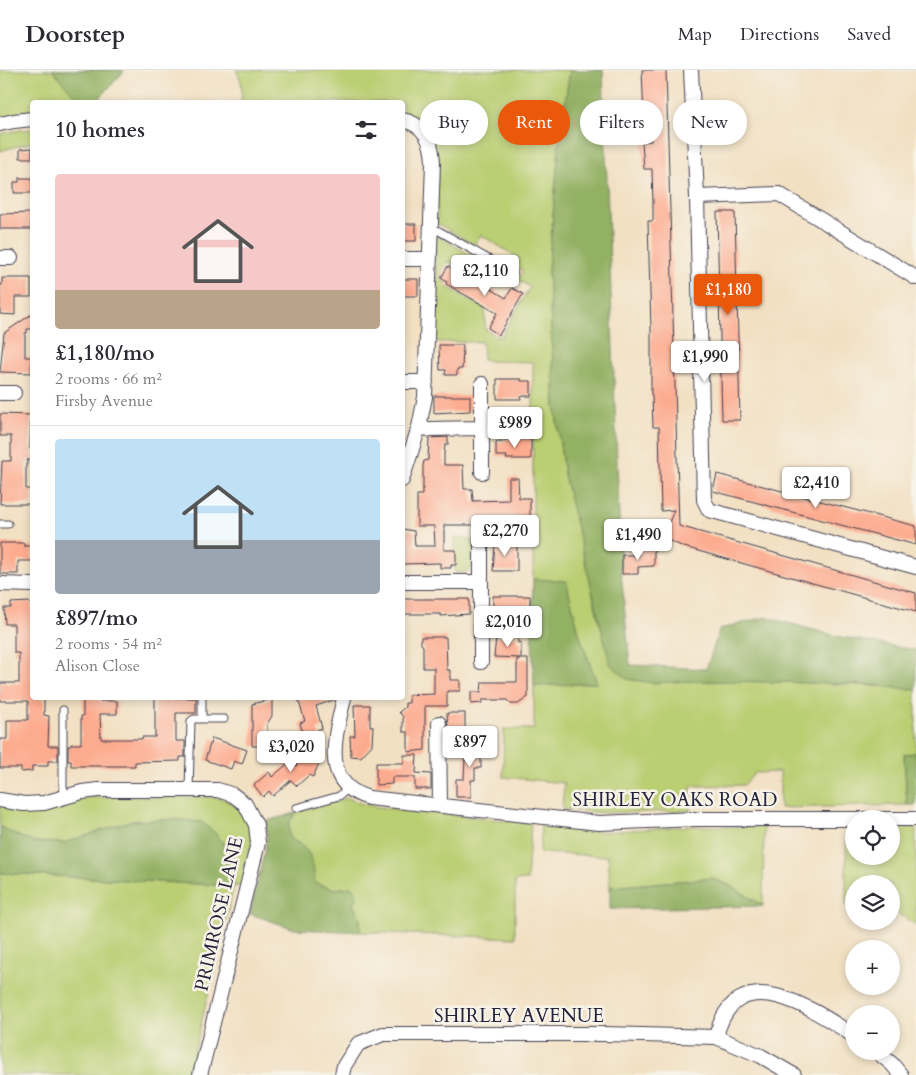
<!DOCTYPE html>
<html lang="en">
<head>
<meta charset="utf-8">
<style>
	:root { --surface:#fff; --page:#f2f2f3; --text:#2b2b33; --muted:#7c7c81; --line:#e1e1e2; --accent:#ea580c }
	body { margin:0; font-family:Cardo,serif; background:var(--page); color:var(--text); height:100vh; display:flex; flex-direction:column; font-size:19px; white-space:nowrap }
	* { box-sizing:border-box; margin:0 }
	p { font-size:16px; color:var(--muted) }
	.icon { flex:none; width:28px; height:28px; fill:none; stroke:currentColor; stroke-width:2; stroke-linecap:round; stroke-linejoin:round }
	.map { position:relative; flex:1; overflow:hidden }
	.sheet { position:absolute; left:30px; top:30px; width:375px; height:600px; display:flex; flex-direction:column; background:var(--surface); border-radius:5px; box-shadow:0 2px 8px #0003 }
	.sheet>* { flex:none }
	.guide { position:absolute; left:420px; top:30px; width:420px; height:45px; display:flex; gap:10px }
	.fabs { position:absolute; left:845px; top:740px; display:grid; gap:10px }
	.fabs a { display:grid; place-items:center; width:55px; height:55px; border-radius:50%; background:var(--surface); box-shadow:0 2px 8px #0003; font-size:25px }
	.price { position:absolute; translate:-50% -42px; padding:0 11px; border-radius:5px; background:#fff; color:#222; font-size:16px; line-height:32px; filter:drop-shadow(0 1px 2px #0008) }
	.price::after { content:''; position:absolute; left:50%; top:30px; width:15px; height:11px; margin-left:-8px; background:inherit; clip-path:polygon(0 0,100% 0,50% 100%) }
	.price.on { background:var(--accent); color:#fff }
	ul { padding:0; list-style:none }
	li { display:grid; align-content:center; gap:10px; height:265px; padding:0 25px }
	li+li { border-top:1px solid var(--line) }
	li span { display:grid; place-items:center; height:155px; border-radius:5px; color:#555 }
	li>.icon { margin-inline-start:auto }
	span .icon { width:90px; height:90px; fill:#fffc; stroke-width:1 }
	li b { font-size:21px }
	h2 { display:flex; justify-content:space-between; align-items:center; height:60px; padding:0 25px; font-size:21px }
	.pill { padding:0 18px; border-radius:22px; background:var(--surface); box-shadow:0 2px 8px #0003; font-size:18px; line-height:45px }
	.pill.on { background:var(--accent); color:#fff }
	header { display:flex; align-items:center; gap:30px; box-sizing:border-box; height:70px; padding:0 25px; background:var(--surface); border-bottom:1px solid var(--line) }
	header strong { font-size:24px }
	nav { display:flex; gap:28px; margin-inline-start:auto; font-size:18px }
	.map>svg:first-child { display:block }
</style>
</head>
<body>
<header>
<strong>Doorstep</strong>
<nav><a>Map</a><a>Directions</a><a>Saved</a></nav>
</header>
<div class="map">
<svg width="916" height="1005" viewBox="0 0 916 1005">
	<rect width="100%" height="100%" fill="#f7f3e8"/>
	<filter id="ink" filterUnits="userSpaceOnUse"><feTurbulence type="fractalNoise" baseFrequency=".02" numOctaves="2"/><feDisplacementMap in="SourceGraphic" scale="10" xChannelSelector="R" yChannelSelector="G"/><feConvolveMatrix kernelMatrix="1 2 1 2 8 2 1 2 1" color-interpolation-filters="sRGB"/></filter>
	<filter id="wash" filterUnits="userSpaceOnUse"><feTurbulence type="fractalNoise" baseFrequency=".0096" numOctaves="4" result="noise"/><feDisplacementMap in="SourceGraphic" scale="20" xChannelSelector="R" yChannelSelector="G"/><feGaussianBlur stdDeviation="1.12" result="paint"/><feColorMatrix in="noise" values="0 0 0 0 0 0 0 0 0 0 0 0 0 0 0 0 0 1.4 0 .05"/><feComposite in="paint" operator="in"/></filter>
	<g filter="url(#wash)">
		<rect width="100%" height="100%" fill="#f2e0c3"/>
		<!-- green -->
		<path fill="#bace72" stroke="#6e7856" d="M0,0h123l1,1 -28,31h-64v13l-32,4z
			M236,0h334l-10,66 -12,134 7,134 9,71 16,62 19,85 28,57c30,4 57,2 87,2 68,1 135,1 202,9v63l-12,1 3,51 -127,3v-36l-25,1 -11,12 -53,1 -1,25 -85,2 -43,-4 2,-26 -61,-6 1,-48h30v-43l63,-3 -17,-46 -14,-55 -33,-3v-217l-44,-1 -6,-2 -1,-17h-48l2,-107 49,28 -9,14 -28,-16 -10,17 7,4 -1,3 41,24v20l15,9 30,-51 -12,-7 5,-9 -7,-5 4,-7 -39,-24 -7,10 -36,-21 -1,-2 1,-68 -35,-40 -1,-12h-161c1,-12 2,-21 -5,-32z
			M32,59v13l-32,9v-17l20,-4z
			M455,468h11l8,5 4,11 -4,3 -2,10 -7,6h-10z
			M90,727h124c21,3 36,17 38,39 1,9 -7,40 -10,50h-8l-45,189h-189v-202l234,13 -2,-30 -14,-20 -17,-14 -71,-1 -66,22 -31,-1 -22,-9 -11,-7v-20l27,5 22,-1 29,-10z
			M347,728l16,6 15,3 153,16 -4,57 -12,1v57l-155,-6v-15l-7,-12 -1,-18 -18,2 -19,-6c-2,-26 -4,-33 -26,-45 -1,-9 -1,-20 8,-25 8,-5 39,-11 50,-15z
			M541,754l61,8 88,-6 74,1 -1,79 -28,-18 -23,-10 -102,9 -2,-31 -68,-3z
			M846,757h8v29h37v-29h25v98l-25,-16v-25h-37v21h-8z"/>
		<!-- forest -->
		<path fill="#93b164" stroke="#5a6a50" d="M52,0h71l1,1 -28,31h-16z
			M570,0h33l18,502 9,93 76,4 14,-40 46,-12 70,19 80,14v40l-45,-5 -92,-3 -86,-1 -40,2 -26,-4 -17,-15 -46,-189 -9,-71 -7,-134 12,-134z
			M533,509l33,2 14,56 17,46 -63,3 -2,-50z
			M916,683v52h-9l-3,-51z
			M296,743l-7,10v15c23,12 24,20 26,45l19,6 18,-2 5,7 -4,11 7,12v15l-65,-3 -45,-15 16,-68 1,-10 -1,-15z
			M173,749l29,3 16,14 14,20 2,30 -234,-13v-47l11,7 22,9 31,1 66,-22z
			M712,808l23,10 28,18 -153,3v-22z"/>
		<g id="blocks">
			<!-- building -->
			<path fill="#fdab8f" d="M642,0h24l13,456 237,67v19l-232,-65 -21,-9 11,-28 -13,1 -2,-84h-6l-1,-32h-1v-66l-3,-108h5v-18l-1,-34h-8l-2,-27 9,-1 -1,-22h-6z
				M32,78v10h-12v-9z
				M19,108h13v15h-18v-11h5z
				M717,142h18l5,208h-18z
				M30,143l1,16h-31v-15z
				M402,154h14v17h-14z
				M448,196l6,4 1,-2 9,5 -1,2 22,13 1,-2 20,12 6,-10 11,6 -24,41 -11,-7 9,-15 -51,-29 1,-2 -6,-4z
				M2,208h29v19h-16v18l-15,-1v-29h2z
				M402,209h16v17h-16z
				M32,244v15h-5v4h-2v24h7l-1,16 -31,-1 4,-39z
				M439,275h24l-1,24h-5v6h-12l1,-5h-6z
				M497,309h24v2h10v15h-7l-3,1v2h-24z
				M434,326h36v15l-36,2z
				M0,344l31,1 -1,34h2v11h-5v4h-1v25h6v15h-32l2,-43h9v-25h-11z
				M448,367v8h-3l-1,9v11h19l1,24h8l1,12 36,-1v-22h9l1,20h11v18l-44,1v8h-42v25h12v15h-5v3h-11v-5l-38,1v-35l12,2 1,15h20l-1,-20h-17v-31h5v-6h1v-23l1,-5 4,-1 1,-22z
				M507,369h24v20h-25l1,-3h-11v-14h7z
				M717,404l199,52v19l-203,-54z
				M0,473h24v3h8v15h-14v13h-18z
				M495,473h22v28h-24z
				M654,477v19l-16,1v7h-16v-19h16v-7z
				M493,526h37v19h-37z
				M402,529h67v15l-28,2v-2h-39z
				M29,532l3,4v92h12v17l5,1 -1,30h10v15h-10v5h-16v5l-11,1v-4h-21v-29h7v-19h21v-19h-28v-18h19v-30h-5v-29h-9l-1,-16h7v-5z
				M421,567h25l1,33h3v10h10v11h-13v15h-22v44l-17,2v-20h-5v-15l-4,-5 6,-5v-4h4v-8l25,-1v-26h-11v-22l-2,-2z
				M496,567h22v6l3,-1v16l-27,-1z
				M517,589h11v38l-10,7h-7l-4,-4h-25v3l-11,1v-12h10l1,-10h35z
				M83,628h17v3h17v13h-17l1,25h41v-2h13v-39h41v15h-20v28h9v16h-5v4l-45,1v4h-64v-5h-3v-15h3v-2h10v-28h2z
				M304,628h31l-1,2 -18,6 6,22 -5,2 3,7 -15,4 -5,-18 5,-2 -7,-22z
				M272,629v17l-5,8v22h-15v-42z
				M354,635h16v21h3l-1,19 -11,12 -10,-1 -1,-20h5z
				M447,643h18v17h-17z
				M212,668l35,12 -5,14 -8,-3 -3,8 -26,-9z
				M466,669h15v29h-6v12h-4v17h-15v-18h8z
				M304,674l14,6 -3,7 6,2 -8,18 -4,-2 -12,11 -6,-6 -18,16 -4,-5 -6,6 -9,-12 15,-13 3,5 19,-16 5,5z
				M404,685h13l-1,18 15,1v15h-16v-12h-23v7l-16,1v-22h28z"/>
		</g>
	</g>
	<g filter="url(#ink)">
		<use href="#blocks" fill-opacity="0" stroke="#413e4f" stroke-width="1"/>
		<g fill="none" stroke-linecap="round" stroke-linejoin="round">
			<!-- lane casing -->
			<g stroke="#413e4f" stroke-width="9">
				<path id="lane" d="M431,159l8,2 74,42
					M0,454h8
					M63,640v76l2,11
					M202,649v-21
					M189,720l2,-69 3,-2h30
					M296,738l43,-12 10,-8"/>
			</g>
			<!-- street casing -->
			<g stroke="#413e4f" stroke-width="16">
				<path id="street" d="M691,0l6,127 7,303 5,10 207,57
					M402,50c23,4 30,21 31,42l-8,235 -6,30 -17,53
					M0,54l14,-3 18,-2
					M697,127l82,-3 137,84
					M0,188h11
					M402,189h28
					M402,312h24
					M482,314v88
					M0,323h14
					M419,357l9,2 54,-1
					M402,512h79
					M0,514l32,1
					M481,592v-124l4,-4h33
					M344,628c-8,36 -25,86 25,100l230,25 97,-4h220
					M439,653l1,83
					M0,730l24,4 20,-1 38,-11 16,-2h120l15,5 12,9 11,21 2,18 -58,232
					M716,967c19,-80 96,-29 138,-1
					M876,981l16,13 9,11
					M342,1005l2,-9 14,-22 25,-10h222l111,3 45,19 33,19"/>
			</g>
			<!-- lane -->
			<use href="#lane" stroke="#fff" stroke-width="7"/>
			<!-- street -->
			<use href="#street" stroke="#fff" stroke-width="14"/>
		</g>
	</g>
	<g text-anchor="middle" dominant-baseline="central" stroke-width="5" stroke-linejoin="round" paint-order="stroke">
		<!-- street labels -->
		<g font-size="19" fill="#22223b" stroke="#f7f3e8">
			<text x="675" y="730">SHIRLEY OAKS ROAD</text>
			<text transform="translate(219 844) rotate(-77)">PRIMROSE LANE</text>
			<text x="519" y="946">SHIRLEY AVENUE</text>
		</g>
	</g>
</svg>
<div class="fabs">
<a><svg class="icon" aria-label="locate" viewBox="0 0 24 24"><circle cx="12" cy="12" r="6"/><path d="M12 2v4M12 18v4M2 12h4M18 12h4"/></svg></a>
<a><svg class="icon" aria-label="layers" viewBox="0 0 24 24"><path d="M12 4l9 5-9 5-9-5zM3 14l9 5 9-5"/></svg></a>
<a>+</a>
<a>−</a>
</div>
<b class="price" style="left:485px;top:227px">£2,110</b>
<b class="price on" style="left:728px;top:246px">£1,180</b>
<b class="price" style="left:705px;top:313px">£1,990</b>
<b class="price" style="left:515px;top:379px">£989</b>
<b class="price" style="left:816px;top:439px">£2,410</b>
<b class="price" style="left:505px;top:487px">£2,270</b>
<b class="price" style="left:638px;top:491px">£1,490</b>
<b class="price" style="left:508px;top:578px">£2,010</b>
<b class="price" style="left:470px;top:698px">£897</b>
<b class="price" style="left:291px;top:703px">£3,020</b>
<div class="guide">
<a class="pill">Buy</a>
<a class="pill on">Rent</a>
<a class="pill">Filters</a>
<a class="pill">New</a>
</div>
<section class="sheet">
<h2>10 homes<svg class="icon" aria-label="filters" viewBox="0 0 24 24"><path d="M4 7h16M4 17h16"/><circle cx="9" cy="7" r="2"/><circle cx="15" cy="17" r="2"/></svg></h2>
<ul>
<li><span style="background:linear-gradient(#f6c9c9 75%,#b9a48a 0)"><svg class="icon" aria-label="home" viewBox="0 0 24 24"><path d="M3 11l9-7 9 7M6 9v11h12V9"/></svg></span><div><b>£1,180/mo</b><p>2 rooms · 66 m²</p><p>Firsby Avenue</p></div></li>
<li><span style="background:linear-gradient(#bfe0f5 65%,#9aa5b1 0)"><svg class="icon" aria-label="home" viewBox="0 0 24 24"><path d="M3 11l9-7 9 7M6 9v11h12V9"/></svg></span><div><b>£897/mo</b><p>2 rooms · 54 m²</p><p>Alison Close</p></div></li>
</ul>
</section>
</div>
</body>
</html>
